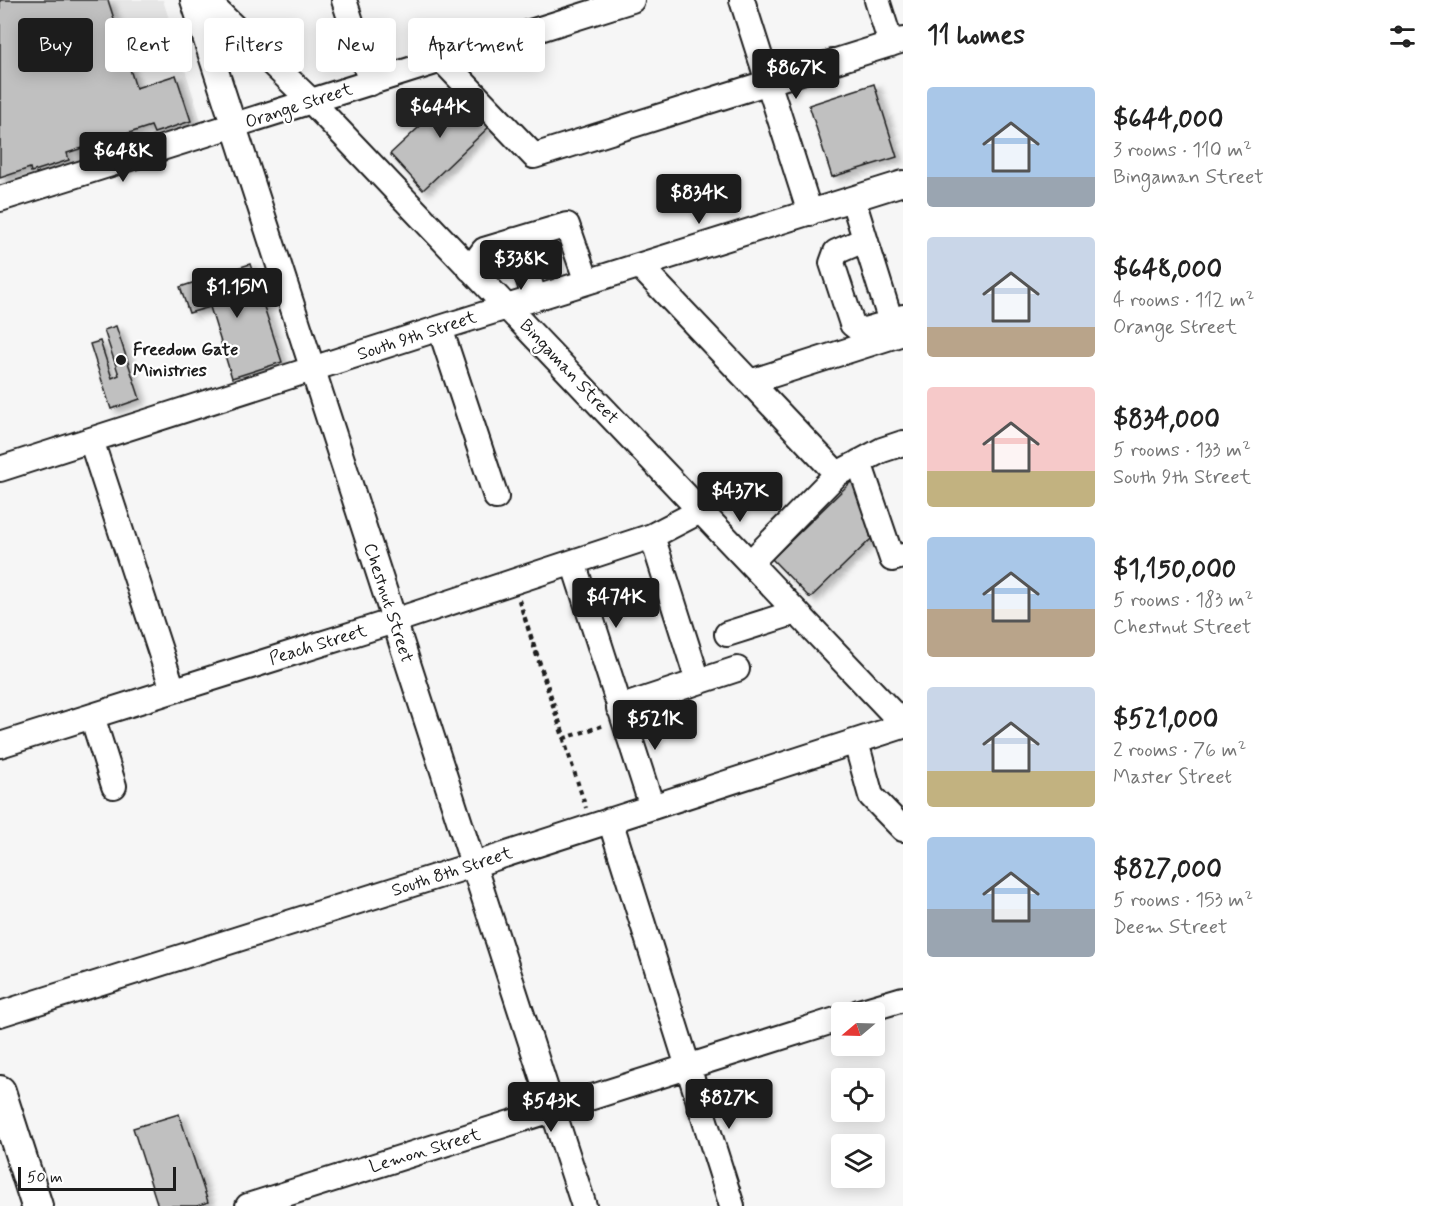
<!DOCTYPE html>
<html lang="en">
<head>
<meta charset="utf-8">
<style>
	:root { --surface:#fff; --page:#f6f6f6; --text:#222; --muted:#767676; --accent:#1c1c1c }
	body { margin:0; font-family:Mynerve,sans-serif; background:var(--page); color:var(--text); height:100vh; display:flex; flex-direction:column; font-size:22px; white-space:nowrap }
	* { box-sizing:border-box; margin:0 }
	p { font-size:20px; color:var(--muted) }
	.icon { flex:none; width:33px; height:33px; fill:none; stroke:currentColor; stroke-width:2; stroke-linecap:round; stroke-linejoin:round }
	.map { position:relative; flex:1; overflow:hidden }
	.side { display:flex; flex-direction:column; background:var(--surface); width:540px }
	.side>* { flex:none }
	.banner { position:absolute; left:18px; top:18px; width:570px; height:54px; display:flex; gap:12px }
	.needle { width:39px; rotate:251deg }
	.buttons { position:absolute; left:831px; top:1002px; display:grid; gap:12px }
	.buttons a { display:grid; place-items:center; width:54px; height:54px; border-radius:6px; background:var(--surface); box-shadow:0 3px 15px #0003; font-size:30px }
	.scale { position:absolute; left:18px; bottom:15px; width:158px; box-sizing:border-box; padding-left:6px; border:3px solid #1c1c1c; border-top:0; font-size:16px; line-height:21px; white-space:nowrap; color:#1c1c1c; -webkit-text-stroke:4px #fff; paint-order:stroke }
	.price { position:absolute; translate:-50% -51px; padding:0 14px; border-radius:6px; background:var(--accent); color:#fff; font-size:20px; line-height:39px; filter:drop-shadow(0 2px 3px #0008) }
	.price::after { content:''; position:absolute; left:50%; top:36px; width:18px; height:14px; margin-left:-9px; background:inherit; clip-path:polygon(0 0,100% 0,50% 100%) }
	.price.on { background:#222; color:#fff }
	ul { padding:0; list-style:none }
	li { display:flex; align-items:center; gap:18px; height:150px; padding:0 24px }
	li span { display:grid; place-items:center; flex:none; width:168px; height:120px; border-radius:6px; color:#555 }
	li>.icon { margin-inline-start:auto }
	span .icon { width:72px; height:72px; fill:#fffc; stroke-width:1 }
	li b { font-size:26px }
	h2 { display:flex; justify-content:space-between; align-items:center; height:72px; padding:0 24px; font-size:26px }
	.chip { padding:0 21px; border-radius:6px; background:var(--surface); box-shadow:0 3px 15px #0003; font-size:21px; line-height:54px }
	.chip.on { background:var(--accent); color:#fff }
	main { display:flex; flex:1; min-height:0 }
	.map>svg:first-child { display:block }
</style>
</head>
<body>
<main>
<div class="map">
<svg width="903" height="1206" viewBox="0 0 903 1206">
	<defs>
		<filter id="shadow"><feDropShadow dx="6" dy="4" stdDeviation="3" flood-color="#0004"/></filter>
	</defs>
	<rect width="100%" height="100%" fill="#f6f6f6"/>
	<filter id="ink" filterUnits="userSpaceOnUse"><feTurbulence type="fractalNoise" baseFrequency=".0167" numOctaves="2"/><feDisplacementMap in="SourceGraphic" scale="12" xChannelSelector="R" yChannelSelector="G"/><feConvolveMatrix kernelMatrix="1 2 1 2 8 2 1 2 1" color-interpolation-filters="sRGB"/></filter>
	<g filter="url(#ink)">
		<!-- built -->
		<path fill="#e6e6e6" d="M0,0h163l39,124 -202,64z"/>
		<!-- building -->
		<path fill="#c0c0c0" stroke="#1c1c1c" stroke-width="1.5" filter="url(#shadow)" d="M0,0h108l28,88 40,-13 15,46 -37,12 -3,-7 -84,27 2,7 -38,12 -1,-4 -30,10z
			M874,84l23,73 -65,20 -23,-72z
			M459,91l32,34 -68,65 -33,-36 41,-38 -6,-7 12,-11 6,7z
			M250,264l32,98 -50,16 -22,-71 -21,6 -9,-26z
			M116,326l24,73 -29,10 -21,-65 10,-3 12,37 7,-3 -15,-45z
			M851,482l7,7 13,50 -61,59 -38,-39z
			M179,1114l29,88 -11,4h-39l-25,-78z"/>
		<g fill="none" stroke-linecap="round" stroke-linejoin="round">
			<!-- minor casing -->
			<g stroke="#1c1c1c" stroke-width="28">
				<path id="minor" d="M193,0l391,1206
					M206,0l105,101 592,623
					M344,0l27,83
					M742,0l68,213
					M877,0l14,44
					M442,60l92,96 369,-116
					M0,199l632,-199
					M853,200l38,122 12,-5
					M515,240l20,58
					M864,240l-28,12 -4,11 20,61 9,7 28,-8
					M640,266l197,208
					M470,269l14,-19 83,-25 20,57
					M440,328l56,169
					M750,382l153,-49
					M91,440l82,250
					M859,462l33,97 11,-3
					M0,469l440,-141 463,-145
					M652,536l46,145
					M573,562l79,245
					M750,563l87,-89 45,-24 21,-7
					M727,634l69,-22
					M619,708l118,-39
					M92,716l22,70
					M856,742l15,54 32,33
					M0,745l394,-124 258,-85 48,-25
					M610,820l122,386
					M859,1012l44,-13
					M0,1014l473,-149 430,-139
					M248,1206l594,-188"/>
			</g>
			<!-- major casing -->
			<g stroke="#1c1c1c" stroke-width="34">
				<path id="major" d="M0,1091l37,115"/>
			</g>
			<!-- path -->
			<path stroke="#1c1c1c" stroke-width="4" stroke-dasharray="4.5 4.5" stroke-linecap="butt" d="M519,600l46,138 40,-13
				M519,601l67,207"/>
			<!-- minor -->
			<use href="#minor" stroke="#fff" stroke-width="24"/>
			<!-- major -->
			<use href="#major" stroke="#fff" stroke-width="30"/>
		</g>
	</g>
	<!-- markers -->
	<circle fill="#1c1c1c" stroke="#fff" stroke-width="2" cx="121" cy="360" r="6"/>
	<g text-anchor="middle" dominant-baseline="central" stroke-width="4.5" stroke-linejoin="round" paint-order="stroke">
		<!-- street labels -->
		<g font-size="18" fill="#1c1c1c" stroke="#fff">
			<text transform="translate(299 106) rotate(-18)">Orange Street</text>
			<text transform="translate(417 336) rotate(-18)">South 9th Street</text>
			<text transform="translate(569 372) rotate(47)">Bingaman Street</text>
			<text transform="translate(388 603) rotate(72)">Chestnut Street</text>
			<text transform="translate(318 645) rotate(-17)">Peach Street</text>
			<text transform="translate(452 872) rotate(-18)">South 8th Street</text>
			<text transform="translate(425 1151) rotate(-17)">Lemon Street</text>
		</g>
		<!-- poi labels -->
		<g font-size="18" font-weight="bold" fill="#1c1c1c" stroke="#fff" text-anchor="start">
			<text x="133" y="350">Freedom Gate<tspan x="133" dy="21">Ministries</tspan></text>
		</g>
	</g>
</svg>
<div class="buttons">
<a><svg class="needle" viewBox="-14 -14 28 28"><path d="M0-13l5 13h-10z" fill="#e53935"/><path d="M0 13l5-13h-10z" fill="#767676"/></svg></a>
<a><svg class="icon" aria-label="locate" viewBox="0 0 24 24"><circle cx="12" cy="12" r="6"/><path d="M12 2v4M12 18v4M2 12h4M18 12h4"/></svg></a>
<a><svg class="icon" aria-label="layers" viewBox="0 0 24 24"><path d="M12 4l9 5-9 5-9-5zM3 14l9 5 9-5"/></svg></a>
</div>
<div class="scale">50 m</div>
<b class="price" style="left:796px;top:100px">$867K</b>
<b class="price on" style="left:440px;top:139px">$644K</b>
<b class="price" style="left:123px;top:183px">$648K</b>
<b class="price" style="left:699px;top:225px">$834K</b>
<b class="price" style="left:521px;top:291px">$338K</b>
<b class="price" style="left:237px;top:319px">$1.15M</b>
<b class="price" style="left:740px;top:523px">$437K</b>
<b class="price" style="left:616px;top:629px">$474K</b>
<b class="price" style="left:655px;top:751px">$521K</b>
<b class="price" style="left:729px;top:1130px">$827K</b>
<b class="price" style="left:551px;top:1133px">$543K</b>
<div class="banner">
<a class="chip on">Buy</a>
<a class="chip">Rent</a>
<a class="chip">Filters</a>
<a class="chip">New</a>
<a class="chip">Apartment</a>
</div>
</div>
<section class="side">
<h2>11 homes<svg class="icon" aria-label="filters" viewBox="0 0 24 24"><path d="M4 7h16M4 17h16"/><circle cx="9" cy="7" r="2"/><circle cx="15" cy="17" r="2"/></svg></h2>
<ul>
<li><span style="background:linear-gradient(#a9c7e8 75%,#9aa5b1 0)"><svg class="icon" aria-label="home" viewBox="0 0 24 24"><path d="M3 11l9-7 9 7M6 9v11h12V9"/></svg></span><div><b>$644,000</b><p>3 rooms · 110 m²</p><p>Bingaman Street</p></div></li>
<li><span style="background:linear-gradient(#c9d6e8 75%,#b9a48a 0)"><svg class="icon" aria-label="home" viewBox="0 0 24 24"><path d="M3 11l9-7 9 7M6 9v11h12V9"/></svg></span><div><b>$648,000</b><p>4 rooms · 112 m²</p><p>Orange Street</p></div></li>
<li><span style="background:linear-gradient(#f6c9c9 70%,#c2b280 0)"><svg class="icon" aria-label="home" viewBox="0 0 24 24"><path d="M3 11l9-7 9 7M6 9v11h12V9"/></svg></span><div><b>$834,000</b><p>5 rooms · 133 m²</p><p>South 9th Street</p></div></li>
<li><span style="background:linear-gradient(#a9c7e8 60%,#b9a48a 0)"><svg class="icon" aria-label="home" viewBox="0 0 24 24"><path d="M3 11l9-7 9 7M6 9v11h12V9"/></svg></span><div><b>$1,150,000</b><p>5 rooms · 183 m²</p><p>Chestnut Street</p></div></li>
<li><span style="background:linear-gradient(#c9d6e8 70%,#c2b280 0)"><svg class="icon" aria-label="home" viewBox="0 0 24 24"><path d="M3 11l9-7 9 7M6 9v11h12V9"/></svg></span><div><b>$521,000</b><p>2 rooms · 76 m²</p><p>Master Street</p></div></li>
<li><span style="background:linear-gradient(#a9c7e8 60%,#9aa5b1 0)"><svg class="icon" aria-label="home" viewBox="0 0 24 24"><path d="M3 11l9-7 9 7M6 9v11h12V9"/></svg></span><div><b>$827,000</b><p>5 rooms · 153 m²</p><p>Deem Street</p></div></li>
</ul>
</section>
</main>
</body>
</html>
